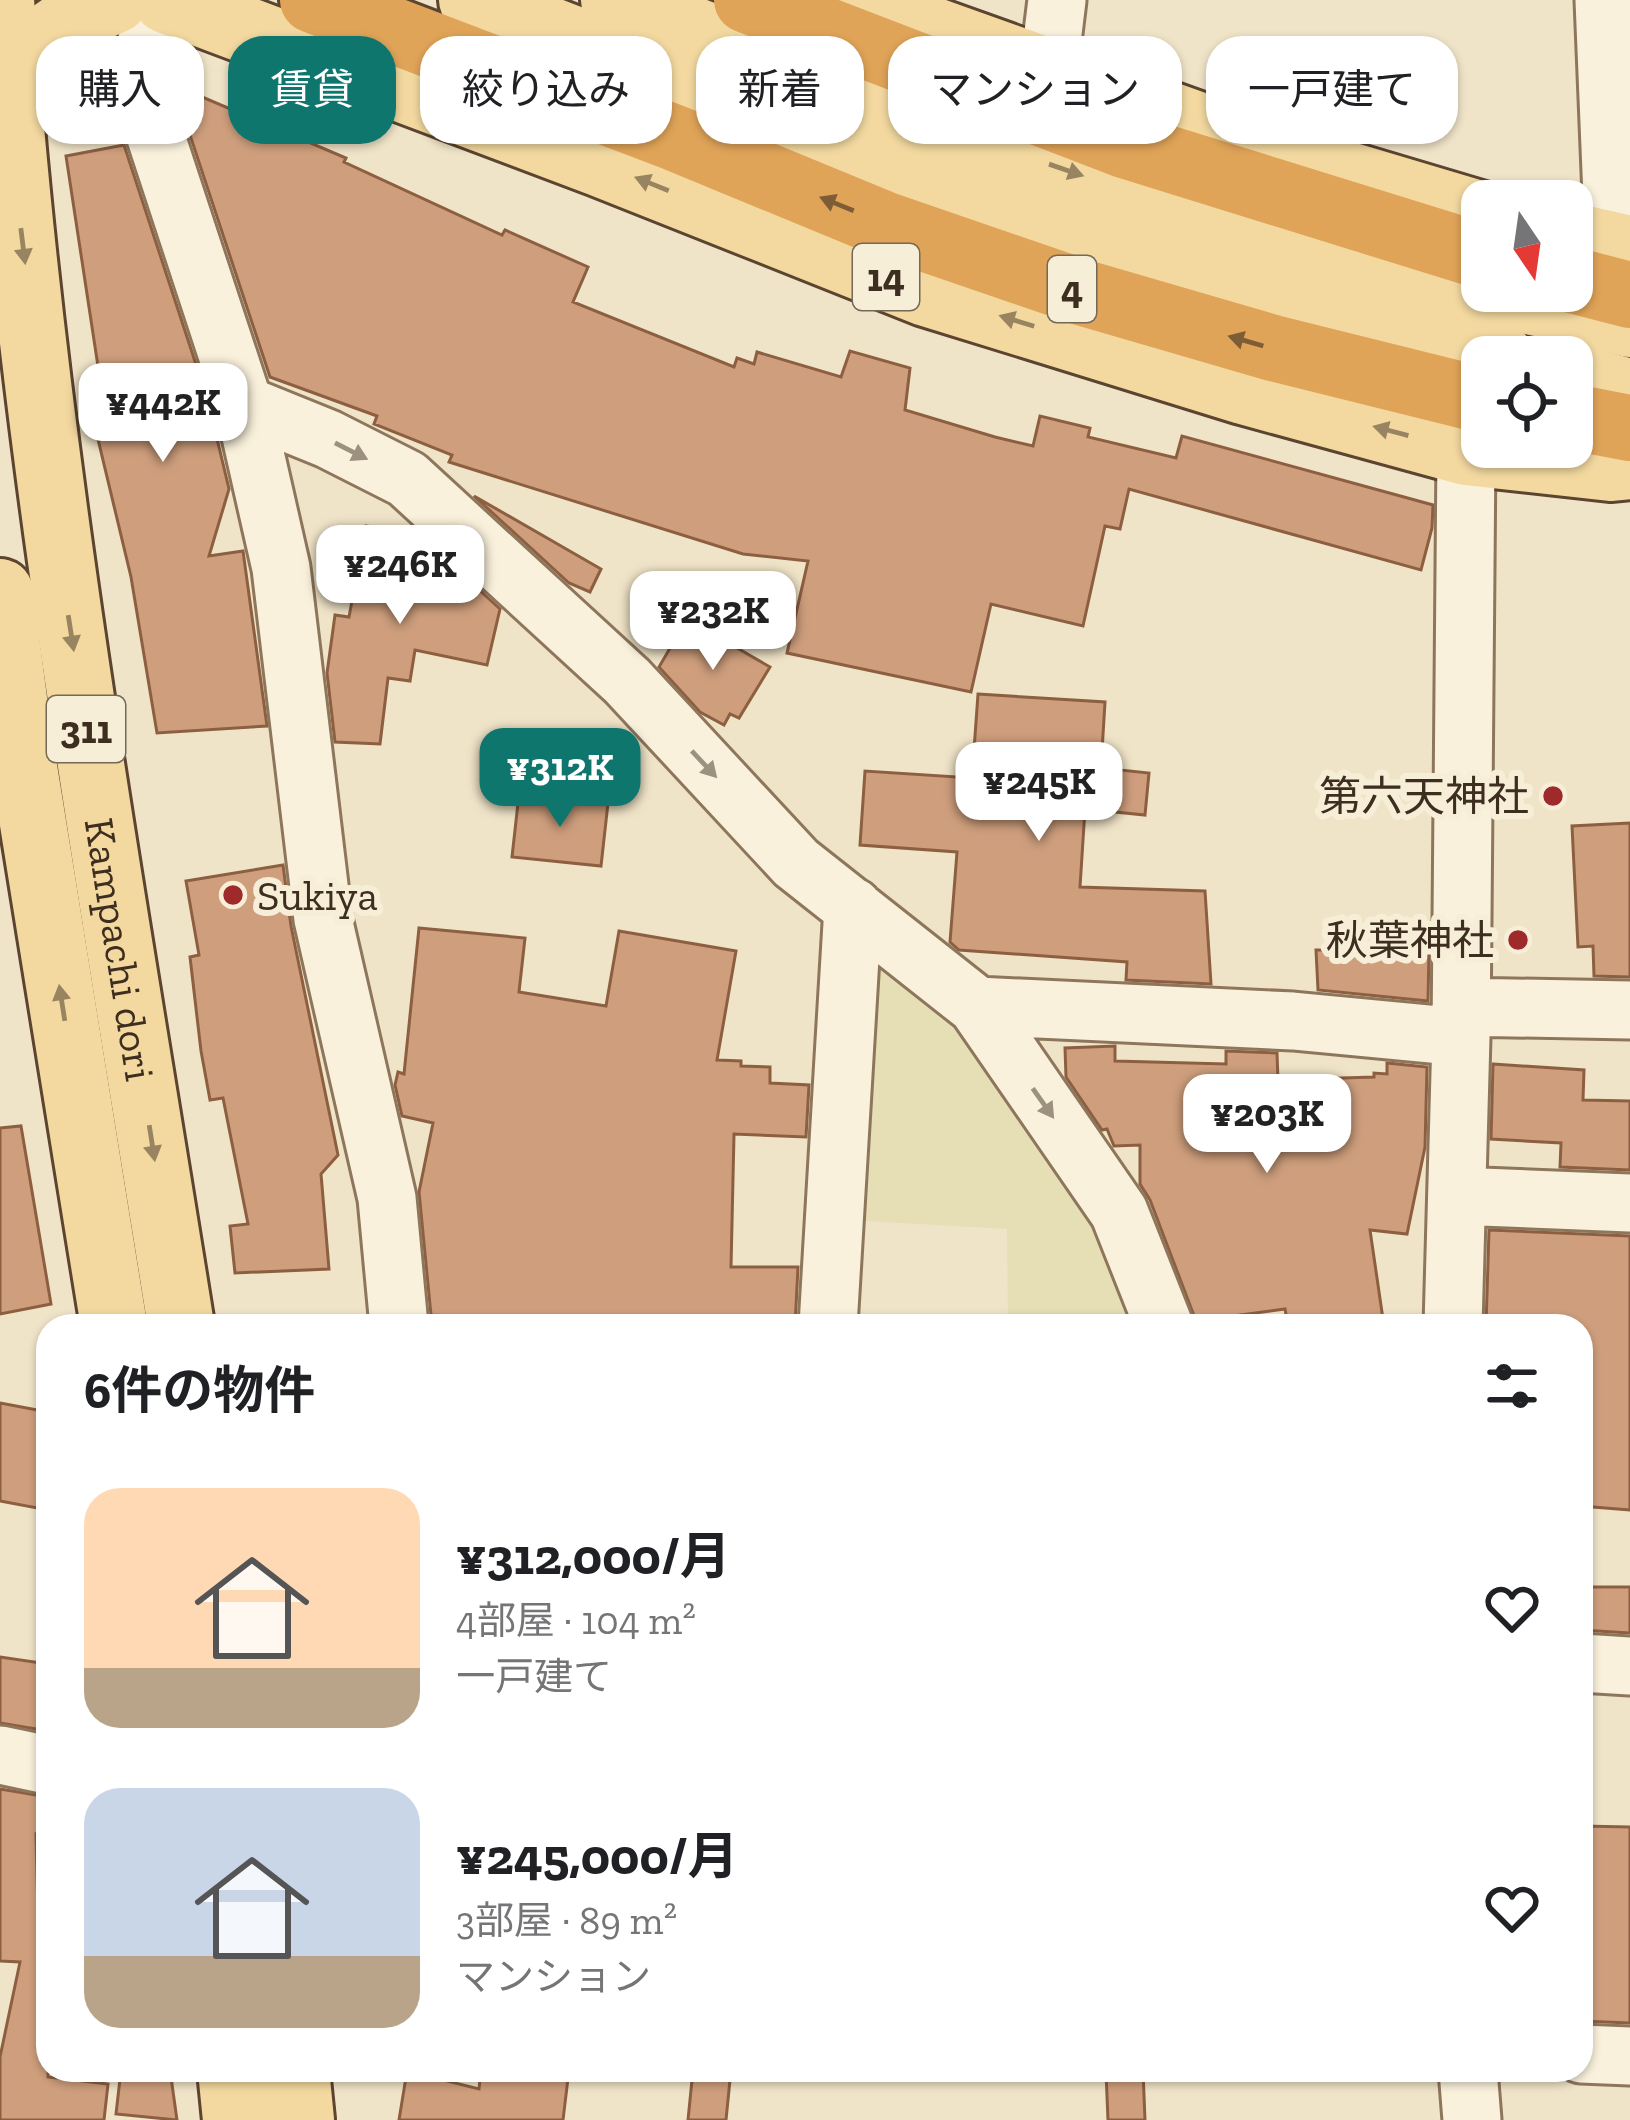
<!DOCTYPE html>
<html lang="ja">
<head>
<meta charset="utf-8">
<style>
	:root { --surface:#fff; --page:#f6f6f6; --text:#202124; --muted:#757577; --accent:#0f766e }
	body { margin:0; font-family:"Zilla Slab","Noto Sans JP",serif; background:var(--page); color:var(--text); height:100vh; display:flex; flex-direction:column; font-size:45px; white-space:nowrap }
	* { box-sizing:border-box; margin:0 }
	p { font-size:39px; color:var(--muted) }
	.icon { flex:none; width:66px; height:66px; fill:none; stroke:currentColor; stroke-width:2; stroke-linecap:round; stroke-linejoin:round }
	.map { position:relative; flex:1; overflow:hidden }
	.sheet { position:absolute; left:36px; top:1314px; width:1557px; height:768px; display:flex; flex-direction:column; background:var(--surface); border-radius:36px; box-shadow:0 3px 9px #0004 }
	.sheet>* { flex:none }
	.top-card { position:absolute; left:36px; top:36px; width:1560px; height:108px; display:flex; gap:24px }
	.needle { width:78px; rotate:167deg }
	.buttons { position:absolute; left:1461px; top:180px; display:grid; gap:24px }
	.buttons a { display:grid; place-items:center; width:132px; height:132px; border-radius:24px; background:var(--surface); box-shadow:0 3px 9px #0004; font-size:60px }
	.price { position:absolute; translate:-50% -102px; padding:0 27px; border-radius:24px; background:#fff; color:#222; font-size:39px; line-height:78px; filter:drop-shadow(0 3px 6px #0008) }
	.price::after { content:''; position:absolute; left:50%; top:72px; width:36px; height:27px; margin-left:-18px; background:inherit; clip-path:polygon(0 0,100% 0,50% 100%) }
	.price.current { background:var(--accent); color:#fff }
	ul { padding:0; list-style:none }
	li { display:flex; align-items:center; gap:36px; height:300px; padding:0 48px }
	li span { display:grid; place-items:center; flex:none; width:336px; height:240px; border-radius:36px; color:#555 }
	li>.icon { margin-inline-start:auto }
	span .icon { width:144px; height:144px; fill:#fffc; stroke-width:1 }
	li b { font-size:51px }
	h2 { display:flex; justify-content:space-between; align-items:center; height:144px; padding:0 48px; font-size:51px }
	.chip { padding:0 42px; border-radius:36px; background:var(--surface); box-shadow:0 3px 9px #0004; font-size:42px; line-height:108px }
	.chip.current { background:var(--accent); color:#fff }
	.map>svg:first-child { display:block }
</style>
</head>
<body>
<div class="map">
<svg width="1630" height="2120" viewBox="0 0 1630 2120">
	<rect width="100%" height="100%" fill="#f0e4c8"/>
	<!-- farmland -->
	<path fill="#e6deb5" d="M874,947l91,75 123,182 61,122h-141l-1,-97 -158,-9z"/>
	<!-- building -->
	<path fill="#cf9f7d" stroke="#8d5f41" stroke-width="3" d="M181,88l165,70 -2,4 158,73 3,-5 83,37 -15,35 161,65 3,-9 17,6 3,-12 84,25 9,-26 60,17 -5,42 90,27 38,9 7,-30 50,12 -2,9 88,21 6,-22 251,69 -1,23 -11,42 -292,-81 -9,40 -15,-3 -22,100 -92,-22 -20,88 -184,-39 21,-92 -65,-7 -294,-92 3,-7 -78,-31 3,-8 -107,-39 -84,-254z
		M124,145l84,256 21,88 -20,67 34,-5 24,175 -110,7 -26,-156 -34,-142 11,-3 -42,-276z
		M474,496l127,73 -11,23 -21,-9z
		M366,526l53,9 81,74 -13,56 -72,-15 -5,31 -22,-3 -8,66 -45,-2 -8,-69 8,-58 14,2z
		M687,619l83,48 -31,51 -9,-4 -6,11 -24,-13 -41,-45z
		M978,694l127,8 -4,66 48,5 -4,42 -60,-6 -5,78 125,4 6,93 -85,-4 1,-18 -168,-12 -9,-8 7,-90 -97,-7 5,-74 107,7z
		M519,794l89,9 -7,63 -89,-9z
		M1630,823v154l-36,-1 -1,-30 -15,1 -6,-121z
		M283,865l8,61 47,229 -17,19 8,95 -94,4 -5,-47 18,-2 -25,-126 -13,2 -9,-49 -11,-94 9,-2 -13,-74z
		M419,928l106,10 -6,54 87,14 13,-75 117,20 -19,109 24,1v5l29,1v16l39,2 -3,52 -72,-3 -3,133h67l-3,59h-157l-207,-11 -12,-123 14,-69 -31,-7 -7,-31 3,-13 6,2z
		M1316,950h113l-1,51 -110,-11z
		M1115,1046v15l111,3v-13l51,2 1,27 96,-3v-4l13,1v-11l40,4 -2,80 -18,87 -37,-4 14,96h-96l-3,-17 -89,12 -46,-121 -10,-16v-39l-26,1 -7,-17 -5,1 -36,-53 -1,-29z
		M1493,1064l91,6 -1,30 47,1v69l-70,-3 1,-24 -70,-4z
		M21,1126l30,178 -51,10v-186z
		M1489,1230l141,6v274l-49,-4v-180h-95z
		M0,1403l48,9v98l-48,-9z
		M1581,1587h49v46l-49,-3z
		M0,1657l48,7v67l-48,-8z
		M0,1789l48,8v38l-12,-1 2,79 10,1v163l60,7 -4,36h-104v-63l20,-95 -20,-1z
		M1581,1826l49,1v196l-49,-2z
		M121,2070h49l7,50 -61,-6z
		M481,2070h88l-6,50h-164l8,-49 72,18z
		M693,2070h38l-5,50h-38z
		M1143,2070l2,50h-37l-2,-48z"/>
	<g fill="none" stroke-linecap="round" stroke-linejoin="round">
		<!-- minor casing -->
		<g stroke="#8d765c" stroke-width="63">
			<path id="minor" d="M163,0l-19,49 1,34 9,48 90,274 37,163 42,351 64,279 12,128
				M1604,0l10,245
				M1048,74l9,-74
				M244,405l84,34 79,40 220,202 169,182 181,143 142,206 45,114
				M977,1006l316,15 168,16
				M1461,1007l169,3
				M1457,1196l173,7
				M828,1326l25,-419
				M1453,1326l8,-289 5,-585
				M1581,1663l49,3
				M0,1755l48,10
				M1581,2054l49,2
				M1468,2070l4,50"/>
		</g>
		<!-- major casing -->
		<g stroke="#5b4430" stroke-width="72">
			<g id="major">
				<path id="s1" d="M1,0c30,445 110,886 180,1326"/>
				<path d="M166,0l433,163 327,130 317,98 223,61 145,16 19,-2"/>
				<path d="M472,0l598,232 431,125"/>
				<path d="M614,0l445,169 275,86 148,35"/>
				<path d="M848,0l436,156 198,59"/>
				<path d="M13,114c15,-75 35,-84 102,-114"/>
				<path d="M1572,236l58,13"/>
				<path d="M1485,291l145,33"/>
				<path d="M1572,377l58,15"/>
				<path d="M0,592l18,138 96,596"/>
				<path d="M231,2070l5,50"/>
				<path d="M296,2070l5,50"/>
			</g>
		</g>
		<!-- highway casing -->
		<g stroke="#5b4430" stroke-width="72">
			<path id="highway" d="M313,0l362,138 211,87 198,68 189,55 209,52
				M747,0l377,145 358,111
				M1572,280l58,15
				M1572,417l58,11"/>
		</g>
		<!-- minor -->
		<use href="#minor" stroke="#faf1dc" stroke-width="57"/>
		<!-- major -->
		<use href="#major" stroke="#f3d9a0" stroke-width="66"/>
		<!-- highway -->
		<use href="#highway" stroke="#e0a458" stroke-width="66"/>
	</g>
	<!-- one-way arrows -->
	<defs><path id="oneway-solid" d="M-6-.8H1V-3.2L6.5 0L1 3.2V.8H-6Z" transform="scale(3)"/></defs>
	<g fill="#988460">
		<use href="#oneway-solid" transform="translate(1066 170) rotate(19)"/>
		<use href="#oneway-solid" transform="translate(652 184) rotate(-158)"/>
		<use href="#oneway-solid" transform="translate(23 246) rotate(83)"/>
		<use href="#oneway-solid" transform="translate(1017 321) rotate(-163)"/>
		<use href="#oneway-solid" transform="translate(1391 431) rotate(-165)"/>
		<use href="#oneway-solid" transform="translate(71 633) rotate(81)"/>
		<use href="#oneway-solid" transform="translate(62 1003) rotate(-99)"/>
		<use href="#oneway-solid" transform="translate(152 1143) rotate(81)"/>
	</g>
	<g fill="#7e5d36">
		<use href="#oneway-solid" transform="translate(837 204) rotate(-158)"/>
		<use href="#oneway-solid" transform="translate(1246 341) rotate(-164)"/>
	</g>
	<g fill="#9c907e">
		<use href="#oneway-solid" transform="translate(351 451) rotate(27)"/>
		<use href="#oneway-solid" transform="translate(704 764) rotate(47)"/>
		<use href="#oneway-solid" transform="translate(1043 1103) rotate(55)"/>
	</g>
	<!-- markers -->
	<g fill="#9e2a2b" stroke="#f7eed8" stroke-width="4.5">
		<circle cx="1553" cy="796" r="12"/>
		<circle cx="233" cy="895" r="12"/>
		<circle cx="1518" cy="940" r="12"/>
	</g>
	<g text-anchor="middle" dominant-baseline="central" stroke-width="12" stroke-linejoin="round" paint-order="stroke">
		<!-- shield labels -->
		<g fill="#f7eed8" stroke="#756857" stroke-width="3">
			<rect x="853" y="244" width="66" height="66" rx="9"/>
			<rect x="1048" y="256" width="48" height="66" rx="9"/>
			<rect x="47" y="696" width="78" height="66" rx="9"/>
		</g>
		<g font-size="39" font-weight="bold" fill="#3d2e20">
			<text x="886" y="277">14</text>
			<text x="1072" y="289">4</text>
			<text x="86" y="729">311</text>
		</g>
		<!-- poi labels -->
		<g font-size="42" fill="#3d2e20" stroke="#f7eed8" text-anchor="end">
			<text x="1529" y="796">第六天神社</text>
			<text x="257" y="895" text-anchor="start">Sukiya</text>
			<text x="1494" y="940">秋葉神社</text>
		</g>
		<!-- street labels -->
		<g font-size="42" fill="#3d2e20" stroke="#f7eed8">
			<text stroke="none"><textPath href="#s1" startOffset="957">Kampachi dori</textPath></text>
		</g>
	</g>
</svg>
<div class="buttons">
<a><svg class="needle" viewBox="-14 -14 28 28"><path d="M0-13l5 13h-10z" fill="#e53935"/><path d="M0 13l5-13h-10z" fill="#757577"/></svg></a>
<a><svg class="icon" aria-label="locate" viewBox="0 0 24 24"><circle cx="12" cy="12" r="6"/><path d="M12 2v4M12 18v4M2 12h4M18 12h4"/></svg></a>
</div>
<b class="price" style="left:163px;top:465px">¥442K</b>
<b class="price" style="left:400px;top:627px">¥246K</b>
<b class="price" style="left:713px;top:673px">¥232K</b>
<b class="price current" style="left:560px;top:830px">¥312K</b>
<b class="price" style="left:1039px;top:844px">¥245K</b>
<b class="price" style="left:1267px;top:1176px">¥203K</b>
<div class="top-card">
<a class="chip">購入</a>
<a class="chip current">賃貸</a>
<a class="chip">絞り込み</a>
<a class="chip">新着</a>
<a class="chip">マンション</a>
<a class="chip">一戸建て</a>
</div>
<section class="sheet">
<h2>6件の物件<svg class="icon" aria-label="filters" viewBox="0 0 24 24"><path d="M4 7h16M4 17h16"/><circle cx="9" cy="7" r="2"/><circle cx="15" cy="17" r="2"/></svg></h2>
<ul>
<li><span style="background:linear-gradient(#ffd9b3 75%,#b9a48a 0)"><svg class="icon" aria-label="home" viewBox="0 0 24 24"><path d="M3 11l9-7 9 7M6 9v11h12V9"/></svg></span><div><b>¥312,000/月</b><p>4部屋 · 104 m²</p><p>一戸建て</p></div><svg class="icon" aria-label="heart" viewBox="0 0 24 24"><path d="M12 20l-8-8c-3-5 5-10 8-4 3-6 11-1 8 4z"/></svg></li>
<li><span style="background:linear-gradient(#c9d6e8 70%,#b9a48a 0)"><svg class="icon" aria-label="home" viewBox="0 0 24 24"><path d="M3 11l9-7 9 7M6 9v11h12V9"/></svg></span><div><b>¥245,000/月</b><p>3部屋 · 89 m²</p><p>マンション</p></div><svg class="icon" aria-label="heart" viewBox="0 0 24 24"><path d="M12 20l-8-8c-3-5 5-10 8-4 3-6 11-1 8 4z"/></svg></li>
</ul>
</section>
</div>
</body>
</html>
